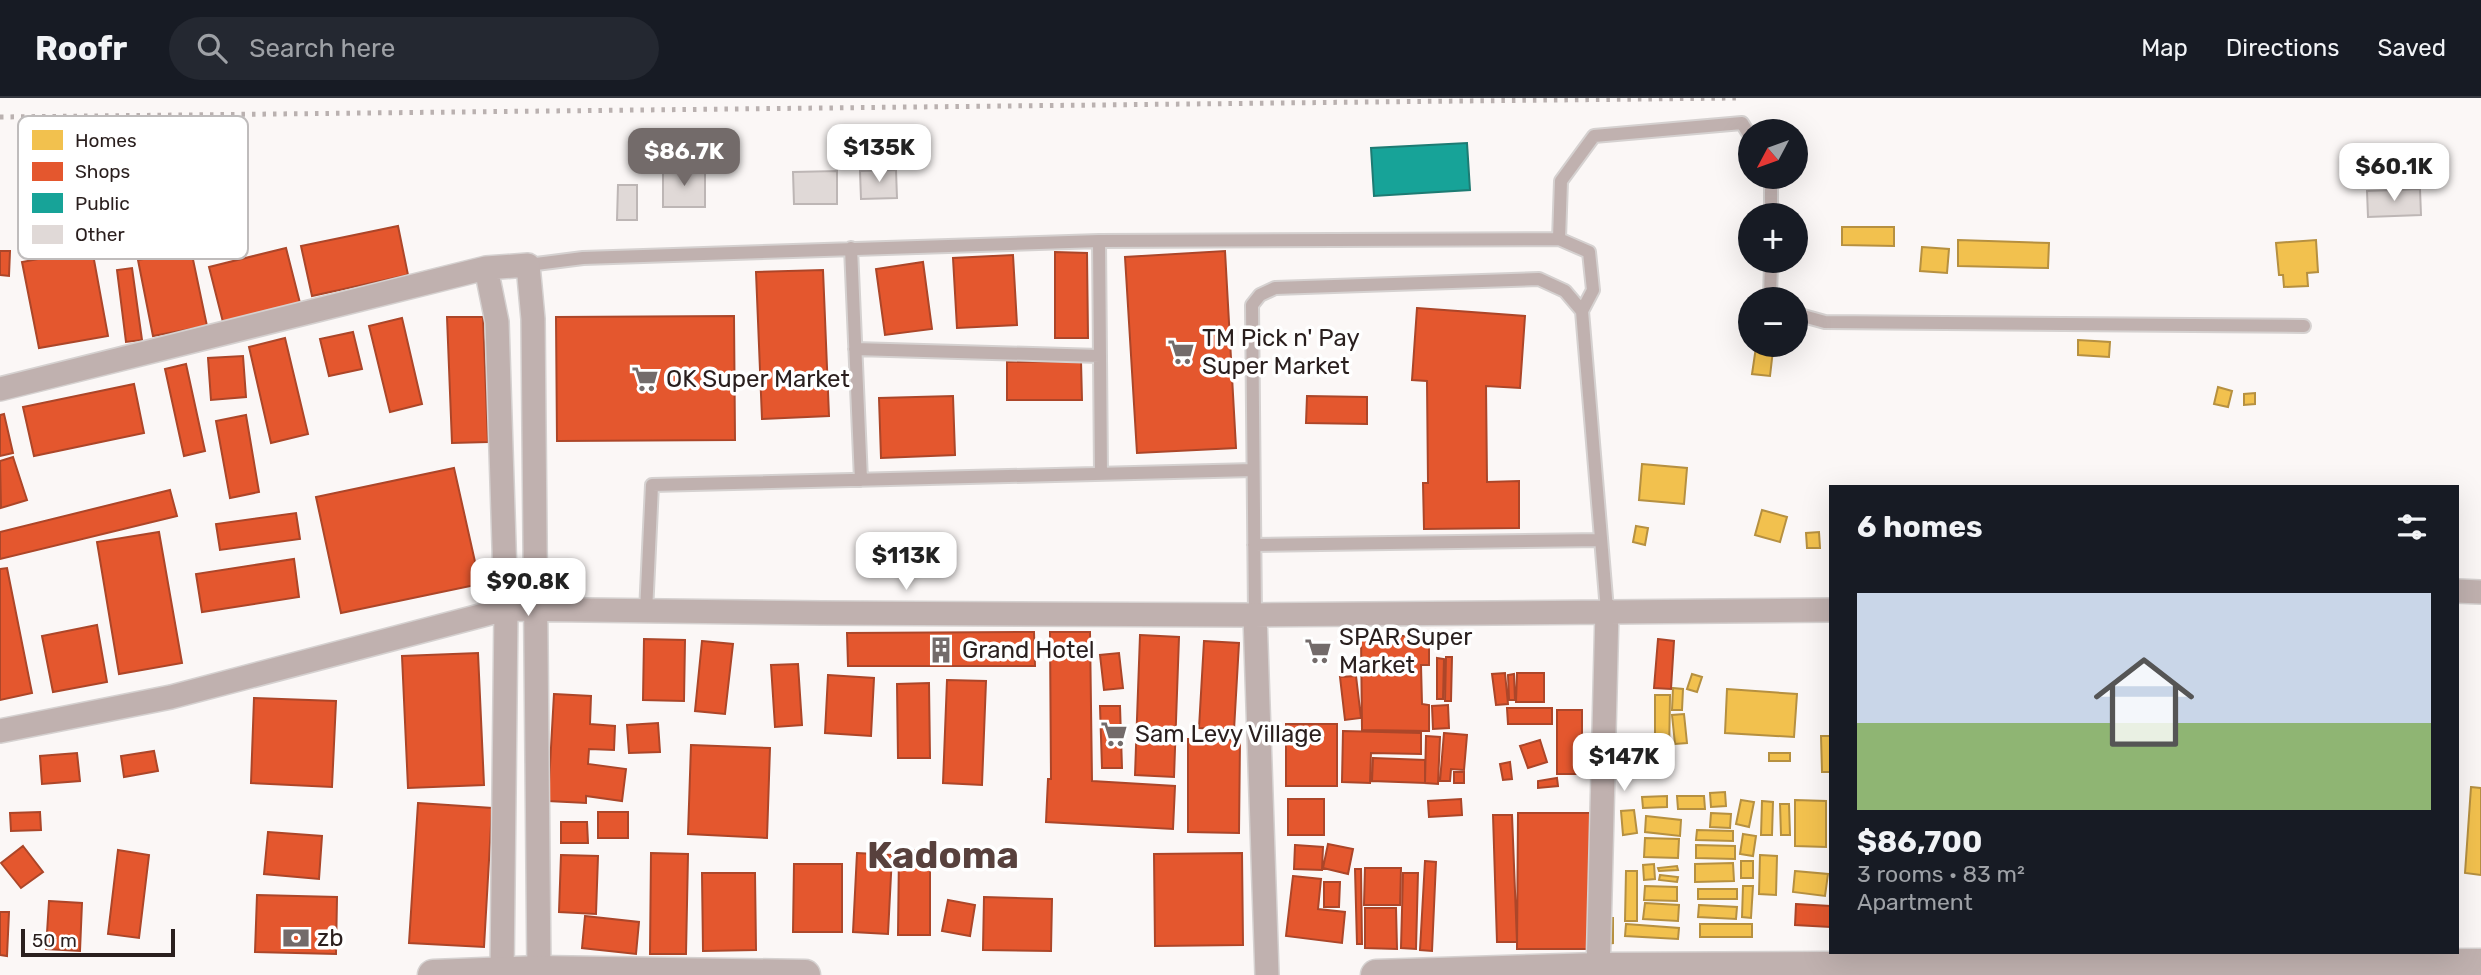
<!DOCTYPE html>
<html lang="en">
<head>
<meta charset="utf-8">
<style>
	:root { --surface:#171b24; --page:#242831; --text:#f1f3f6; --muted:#9ea1a6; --line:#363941; --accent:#736b6a }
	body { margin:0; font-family:Rubik,sans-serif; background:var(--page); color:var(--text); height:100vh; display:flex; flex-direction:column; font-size:26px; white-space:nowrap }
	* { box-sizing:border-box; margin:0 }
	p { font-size:23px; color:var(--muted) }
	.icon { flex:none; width:38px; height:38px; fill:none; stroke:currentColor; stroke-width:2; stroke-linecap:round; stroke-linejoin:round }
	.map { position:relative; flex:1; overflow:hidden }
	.drawer { position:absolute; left:1829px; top:387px; width:630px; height:469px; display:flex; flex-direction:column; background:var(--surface); border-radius:0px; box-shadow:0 7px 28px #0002 }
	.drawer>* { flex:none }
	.needle { width:46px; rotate:229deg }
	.buttons { position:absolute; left:1738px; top:21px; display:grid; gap:14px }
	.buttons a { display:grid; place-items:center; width:70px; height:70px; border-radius:50%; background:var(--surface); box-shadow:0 7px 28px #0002; font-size:35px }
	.scale { position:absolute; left:21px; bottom:18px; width:154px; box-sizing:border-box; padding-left:7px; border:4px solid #2a1f1e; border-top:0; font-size:19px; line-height:24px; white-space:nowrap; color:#2a1f1e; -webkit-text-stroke:5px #fff; paint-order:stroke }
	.price { position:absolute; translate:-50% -60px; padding:0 16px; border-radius:14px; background:#fff; color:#222; font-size:23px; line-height:46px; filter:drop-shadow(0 2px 4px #0008) }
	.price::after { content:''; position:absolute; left:50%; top:42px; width:21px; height:16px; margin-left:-10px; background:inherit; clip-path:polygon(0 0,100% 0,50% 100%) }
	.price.selected { background:var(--accent); color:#fff }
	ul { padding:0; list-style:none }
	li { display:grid; align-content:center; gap:14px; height:371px; padding:0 28px }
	li span { display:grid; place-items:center; height:217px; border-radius:0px; color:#555 }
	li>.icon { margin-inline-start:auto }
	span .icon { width:126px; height:126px; fill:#fffc; stroke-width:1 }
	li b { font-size:30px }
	h2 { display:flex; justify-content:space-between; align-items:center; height:84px; padding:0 28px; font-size:30px }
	header { display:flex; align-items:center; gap:42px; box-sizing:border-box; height:98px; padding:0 35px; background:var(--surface); border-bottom:2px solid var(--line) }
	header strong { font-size:33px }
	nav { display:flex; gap:38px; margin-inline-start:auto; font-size:24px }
	.search { width:490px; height:63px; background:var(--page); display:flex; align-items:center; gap:18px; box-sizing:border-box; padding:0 24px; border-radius:38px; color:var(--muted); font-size:26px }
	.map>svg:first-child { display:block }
</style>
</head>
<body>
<header>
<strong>Roofr</strong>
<div class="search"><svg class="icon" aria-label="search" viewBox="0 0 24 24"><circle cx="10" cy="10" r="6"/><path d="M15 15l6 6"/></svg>Search here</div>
<nav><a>Map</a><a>Directions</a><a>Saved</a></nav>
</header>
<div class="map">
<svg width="2481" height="877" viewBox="0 0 2481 877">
	<rect width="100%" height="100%" fill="#fbf7f6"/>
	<!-- homes -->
	<path fill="#f2c14e" stroke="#b69040" stroke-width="2" d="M1842,129h52v19l-52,-1z
		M1958,142l91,3 -1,25 -90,-2z
		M2316,142l2,32 -11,1 1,13 -24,1 -1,-12h-4l-3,-32z
		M1922,149l27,2 -2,24 -27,-2z
		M2078,242l32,2 -1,15 -31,-2z
		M1756,249l17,3 -3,26 -18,-2z
		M2218,289l14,4 -4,16 -14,-3z
		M2255,295v11l-11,1v-11z
		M1642,366l45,4 -3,36 -45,-4z
		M1762,412l25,7 -7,25 -25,-7z
		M1636,428l12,2 -3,17 -12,-3z
		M1819,434l1,16h-13l-1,-15z
		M1692,576l10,3 -5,15 -10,-3z
		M1673,590l10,1 -1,21h-10z
		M1727,591l70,5 -3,43 -69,-4z
		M1655,597h15l-1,64h-14z
		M1684,616l3,29 -12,1 -3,-29z
		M1821,638h9v36h-8z
		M1769,655h21v8h-21z
		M2471,689l10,1v87l-16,-2z
		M1725,694l1,14 -15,1 -1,-14z
		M1667,698v11l-24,1 -1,-11z
		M1677,698h27l1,13h-27z
		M1741,702l13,2 -5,25 -13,-3z
		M1795,702l31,1v46l-31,-1z
		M1762,703l11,1 -1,33h-11z
		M1780,706h9l1,31h-9z
		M1634,712l3,23 -14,2 -2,-24z
		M1711,715l20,1 -1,14 -20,-1z
		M1646,718l35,4 -1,16 -35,-4z
		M1697,732l36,1v10l-37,-1z
		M1743,736l13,2 -3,20 -13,-2z
		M1645,740l34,1 -1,19 -34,-1z
		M1696,747l39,1v13l-39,-1z
		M1760,757l17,1 -1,39 -17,-1z
		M1741,763h12v17h-12z
		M1733,765l1,18 -39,1v-18z
		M1654,766l1,15 -11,1 -1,-15z
		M1677,768l1,4 -19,1 -1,-3z
		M1626,773h11v50h-12z
		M1795,773l33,3 -3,22 -32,-4z
		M1660,777l18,2 -1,5 -18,-2z
		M1645,788l32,1v14l-33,-1z
		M1743,788h10l-2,32 -9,-1z
		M1698,791h39v10h-39z
		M1645,805l34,2 -1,16 -35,-2z
		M1699,807l38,2 -1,12 -38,-2z
		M1604,820h9v25l-8,1z
		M1626,826l53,4 -1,11 -53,-3z
		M1700,826h52v13h-52z"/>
	<!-- shops -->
	<path fill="#e4572e" stroke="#ac4629" stroke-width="2" d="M398,128l10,49 -96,21 -11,-50z
		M286,150l14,55 -77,19 -14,-55z
		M92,151l16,87 -69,12 -17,-86z
		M191,152l16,76 -54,10 -15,-76z
		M0,153h10l-1,25 -9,-1z
		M1225,153l11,197 -99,5 -12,-196z
		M1055,154l32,1 1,85h-33z
		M1013,157l4,70 -60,3 -4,-70z
		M923,164l9,67 -47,6 -9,-66z
		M132,170l10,72 -16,2 -9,-72z
		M823,172l6,146 -67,3 -6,-147z
		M1417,210l108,8 -5,72 -34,-2 1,96 32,-1v47l-95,1 -1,-46h5l-1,-102 -15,-1z
		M734,218l1,124 -178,1 -1,-124z
		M447,219h36l5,125 -36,1z
		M402,220l20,86 -32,8 -21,-86z
		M353,234l9,37 -33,7 -9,-37z
		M285,240l23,96 -37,9 -22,-96z
		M243,258l3,41 -35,3 -3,-42z
		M1081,263l1,39h-75v-38z
		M186,266l19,87 -21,5 -19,-87z
		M134,286l10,49 -110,23 -11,-49z
		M953,298l2,59 -74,3 -2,-60z
		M1307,298l60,1v27l-61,-1z
		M4,316l9,39 -13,3v-41z
		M246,317l13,77 -29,6 -14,-77z
		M13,359l14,43 -26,8 -1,-47z
		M454,370l26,116 -139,29 -25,-116z
		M170,392l7,26 -177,43v-27z
		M296,415l4,26 -80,11 -4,-26z
		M159,434l23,131 -63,11 -22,-132z
		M294,461l5,38 -97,15 -6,-38z
		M7,470l25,125 -32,7v-131z
		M97,527l10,57 -54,10 -11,-56z
		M1034,534l1,34h-187l-1,-33z
		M1050,534h40l2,149 83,5 -2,43 -127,-7 2,-43h3z
		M1140,537l39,2 -5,140 -39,-2z
		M1361,538h68v29h-8l1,39 7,1v26l-67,-1z
		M644,541l41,1 -1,61 -41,-1z
		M1658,541l16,2 -3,48 -17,-1z
		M702,543l31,3 -8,70 -30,-3z
		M1204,543l35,2 -5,87 -35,-2z
		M478,555l6,132 -76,3 -6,-132z
		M1119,555l4,35 -19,2 -4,-35z
		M1446,559h6l-1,44h-6z
		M1437,560l7,1 -1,40h-6z
		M798,566l4,61 -27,2 -4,-62z
		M1505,575l3,31 -12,1 -4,-31z
		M1517,575h27v29h-28z
		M1514,576l1,26h-6l-1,-25z
		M828,577l46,3 -3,58 -46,-3z
		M1356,578l5,42 -16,2 -5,-43z
		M947,582l39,1 -4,104 -39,-2z
		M929,585l1,75h-32l-1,-74z
		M554,596l37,2 -1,28 25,2 -1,24 -25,-1 -1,15 38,5 -4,32 -36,-5v7l-38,-2z
		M254,600l82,3 -4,86 -81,-4z
		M1448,607l1,23 -16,1 -1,-23z
		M1100,608h20l2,62h-20z
		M1507,610h45v16h-44z
		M1557,612h25v64h-25z
		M658,625l2,29 -31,1 -2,-28z
		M1286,626h51v62h-51z
		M1343,633l78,2v21l-50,-1 -1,30 -28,-1z
		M1444,635l23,2 -3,35 -13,-1 -1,12h-10z
		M1426,638l14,1 -2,47 -13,-1z
		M1188,641l52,1 -1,93 -51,-1z
		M1540,642l7,22 -19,6 -8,-22z
		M691,647l79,3 -3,90 -79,-4z
		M154,653l4,20 -34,6 -3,-21z
		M77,655l3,28 -38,3 -2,-28z
		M1373,660l52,2v23l-53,-2z
		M1510,664l2,17 -9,1 -3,-16z
		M1454,674h10v11h-10z
		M1557,680l1,8 -20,2v-7z
		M1288,701h36v36h-36z
		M1461,701l1,16 -33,2 -1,-16z
		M418,705l74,5 -8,139 -75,-4z
		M40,714l1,18 -30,1 -1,-18z
		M598,714h30v26h-30z
		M1518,715h74v136h-75z
		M1493,717h19l5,127h-20z
		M561,724h26l1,21h-27z
		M268,734l54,4 -3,43 -55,-5z
		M1328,746l25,5 -5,25 -25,-6z
		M1295,747l28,2 -1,23 -28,-1z
		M23,748l20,26 -22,16 -20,-25z
		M118,752l31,5 -10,83 -31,-4z
		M899,752l31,1v84h-32z
		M651,755l37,1 -2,100h-36z
		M857,755l35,2 -4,79 -35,-2z
		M1242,755l1,92 -88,1 -1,-92z
		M561,757l37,1 -2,58 -37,-2z
		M1425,763l11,1 -4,89 -12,-1z
		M794,766h48v68h-49z
		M1365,770h36l-1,37h-36z
		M1355,771h6l1,75h-5z
		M702,775h53l1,77 -53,1z
		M1403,775h15l-2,76 -15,-1z
		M1293,778l28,3 -3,30 27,3 -3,31 -56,-7z
		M1324,784h16l-1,25h-15z
		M257,797l80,2 -1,57 -81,-2z
		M984,799l68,2 -1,52 -68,-1z
		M948,802l27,5 -5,31 -28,-5z
		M49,803l33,2 -2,48 -34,-2z
		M1796,806l34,2v21l-35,-2z
		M1365,810h31l1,41 -32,-1z
		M0,814h9l-2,44 -7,-1z
		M585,818l54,6 -3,32 -54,-6z"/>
	<!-- public -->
	<path fill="#17a398" stroke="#1d7b73" stroke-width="2" d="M1467,45l3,47 -96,6 -3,-48z"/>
	<!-- building -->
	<path fill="#e0d9d7" stroke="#bdb6b5" stroke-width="2" d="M663,70l42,1v38h-42z
		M896,72l1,28 -36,1 -1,-28z
		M837,73v33h-43l-1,-32z
		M618,87h19v35h-20z
		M2420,91l1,26 -53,2 -1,-26z"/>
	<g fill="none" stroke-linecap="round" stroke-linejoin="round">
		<!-- service casing -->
		<g stroke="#d5d1d0" stroke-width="16">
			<path id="service" d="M1771,117v-38
				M1559,141l2,-58 33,-45 148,-13 8,13
				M1099,143l2,233
				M851,150l10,232
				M528,167l55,-7 516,-17 460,-2 30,13 4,38 -11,21
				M1770,201l1,-38
				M1796,216l29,8 479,4
				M855,251l245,7
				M1254,447l347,-5
				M646,514l6,-127 601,-15
				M1255,517l-3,-310 8,-10 15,-7 264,-9 26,12 17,20 25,299"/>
		</g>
		<!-- minor casing -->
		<g stroke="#d5d1d0" stroke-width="26">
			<path id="minor" d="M486,170l11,54 9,287 -4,366
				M0,291l486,-121 42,-3 5,54 6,656
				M2457,493l24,1
				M1255,517l12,360
				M0,633l171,-34 335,-88 316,4 433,2 575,-5
				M1598,877l9,-365"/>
		</g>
		<!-- tertiary casing -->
		<g stroke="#d5d1d0" stroke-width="33">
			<path id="tertiary" d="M433,877l106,-4 266,4
				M1376,877l222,-7 883,-4"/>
		</g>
		<!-- service -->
		<use href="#service" stroke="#c0b1af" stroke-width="12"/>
		<!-- minor -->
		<use href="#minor" stroke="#c0b1af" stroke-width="23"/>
		<!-- tertiary -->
		<use href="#tertiary" stroke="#c0b1af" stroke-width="30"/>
		<!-- rail -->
		<path stroke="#bab1b0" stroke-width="5" stroke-dasharray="3.5 7" stroke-linecap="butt" d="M0,19l1736,-19"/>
	</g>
	<!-- icons -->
	<defs>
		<g id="supermarket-bare" transform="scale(2.1)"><path d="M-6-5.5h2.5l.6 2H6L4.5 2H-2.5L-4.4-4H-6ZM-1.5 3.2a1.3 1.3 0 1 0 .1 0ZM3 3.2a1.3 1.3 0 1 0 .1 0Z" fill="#736b6a" stroke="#fff" stroke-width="2.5" paint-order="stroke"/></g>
		<g id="building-bare" transform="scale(2.1)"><path d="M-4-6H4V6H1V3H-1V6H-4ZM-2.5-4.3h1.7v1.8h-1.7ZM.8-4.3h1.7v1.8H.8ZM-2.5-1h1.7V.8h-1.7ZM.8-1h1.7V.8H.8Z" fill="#736b6a" stroke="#fff" stroke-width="2.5" paint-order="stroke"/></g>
		<g id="bank-bare" transform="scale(2.1)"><path d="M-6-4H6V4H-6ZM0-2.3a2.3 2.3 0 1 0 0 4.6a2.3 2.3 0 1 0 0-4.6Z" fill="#736b6a" stroke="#fff" stroke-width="2.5" paint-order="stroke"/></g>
	</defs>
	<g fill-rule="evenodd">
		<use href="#supermarket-bare" x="1181" y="254"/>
		<use href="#supermarket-bare" x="645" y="281"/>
		<use href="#building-bare" x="941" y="552"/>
		<use href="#supermarket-bare" x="1318" y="553"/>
		<use href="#supermarket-bare" x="1114" y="636"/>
		<use href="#bank-bare" x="296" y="840"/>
	</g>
	<g text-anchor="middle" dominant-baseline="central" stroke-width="7" stroke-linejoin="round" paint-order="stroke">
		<!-- poi labels -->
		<g font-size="24" fill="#2a1f1e" stroke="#fff" text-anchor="start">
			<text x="1202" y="240">TM Pick n' Pay<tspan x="1202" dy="28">Super Market</tspan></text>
			<text x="666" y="281">OK Super Market</text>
			<text x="1339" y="539">SPAR Super<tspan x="1339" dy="28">Market</tspan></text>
			<text x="962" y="552">Grand Hotel</text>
			<text x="1135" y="636">Sam Levy Village</text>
			<text x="317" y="840">zb</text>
		</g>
		<!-- town labels -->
		<g font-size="38" font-weight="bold" fill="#58413d" stroke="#fff">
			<text x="943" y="757">Kadoma</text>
		</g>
	</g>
	<!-- legend -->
	<rect x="18" y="18" width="230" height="143" rx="10" fill="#fff" stroke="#bfbcbc" stroke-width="2"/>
	<rect x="32" y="32" width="31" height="20" fill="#f2c14e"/>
	<rect x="32" y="64" width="31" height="19" fill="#e4572e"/>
	<rect x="32" y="95" width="31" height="20" fill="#17a398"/>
	<rect x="32" y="127" width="31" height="19" fill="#e0d9d7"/>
	<g font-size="19" fill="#2a1f1e">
		<text x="75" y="49">Homes</text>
		<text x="75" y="80">Shops</text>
		<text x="75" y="112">Public</text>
		<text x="75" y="143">Other</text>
	</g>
</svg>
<div class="buttons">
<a><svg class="needle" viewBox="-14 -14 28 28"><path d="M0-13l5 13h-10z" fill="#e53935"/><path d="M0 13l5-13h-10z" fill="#9ea1a6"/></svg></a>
<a>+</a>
<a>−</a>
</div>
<div class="scale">50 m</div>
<b class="price" style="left:879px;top:86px">$135K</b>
<b class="price selected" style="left:684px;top:90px">$86.7K</b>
<b class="price" style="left:2394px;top:105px">$60.1K</b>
<b class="price" style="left:906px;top:494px">$113K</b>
<b class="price" style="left:528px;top:520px">$90.8K</b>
<b class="price" style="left:1624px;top:695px">$147K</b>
<section class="drawer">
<h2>6 homes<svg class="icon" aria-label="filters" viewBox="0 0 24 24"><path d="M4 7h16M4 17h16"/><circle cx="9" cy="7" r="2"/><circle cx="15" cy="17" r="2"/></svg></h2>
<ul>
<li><span style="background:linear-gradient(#c9d6e8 60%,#8fb573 0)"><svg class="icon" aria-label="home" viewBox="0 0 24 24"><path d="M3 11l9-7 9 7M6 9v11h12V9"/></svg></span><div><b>$86,700</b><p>3 rooms · 83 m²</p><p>Apartment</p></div></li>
</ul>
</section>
</div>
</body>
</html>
